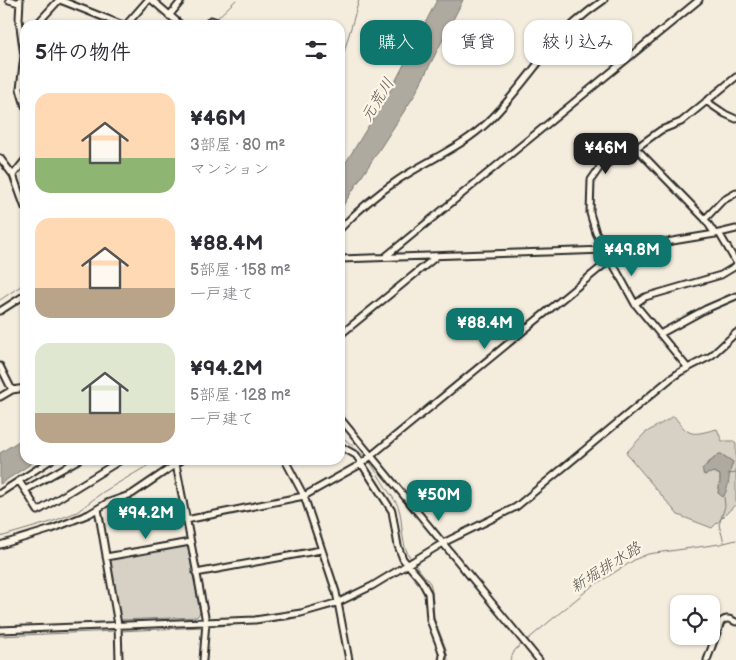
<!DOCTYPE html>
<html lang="ja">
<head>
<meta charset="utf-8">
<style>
	:root { --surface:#fff; --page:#f7f7f7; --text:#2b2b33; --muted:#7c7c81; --accent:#0f766e }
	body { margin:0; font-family:"Balsamiq Sans","Klee One",sans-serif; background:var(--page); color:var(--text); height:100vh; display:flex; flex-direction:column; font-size:19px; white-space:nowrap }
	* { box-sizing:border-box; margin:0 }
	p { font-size:16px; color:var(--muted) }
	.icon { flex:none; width:28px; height:28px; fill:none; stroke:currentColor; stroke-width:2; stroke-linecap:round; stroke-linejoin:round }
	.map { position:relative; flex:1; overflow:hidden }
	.drawer { position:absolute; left:20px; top:20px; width:325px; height:445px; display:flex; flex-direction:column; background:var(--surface); border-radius:15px; box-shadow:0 1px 4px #0004 }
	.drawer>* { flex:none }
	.hud { position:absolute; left:360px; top:20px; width:300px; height:45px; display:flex; gap:10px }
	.controls { position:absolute; left:670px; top:595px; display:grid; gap:10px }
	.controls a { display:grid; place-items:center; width:50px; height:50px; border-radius:10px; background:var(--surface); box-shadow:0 1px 4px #0004; font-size:25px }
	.price { position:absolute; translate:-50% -42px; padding:0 11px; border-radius:10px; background:var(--accent); color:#fff; font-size:16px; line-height:32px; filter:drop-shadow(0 1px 2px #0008) }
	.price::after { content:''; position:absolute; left:50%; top:30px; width:15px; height:11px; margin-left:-8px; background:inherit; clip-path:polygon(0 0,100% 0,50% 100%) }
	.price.active { background:#222; color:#fff }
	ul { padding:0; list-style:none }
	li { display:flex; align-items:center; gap:15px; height:125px; padding:0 15px }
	li span { display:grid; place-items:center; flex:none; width:140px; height:100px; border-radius:15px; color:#555 }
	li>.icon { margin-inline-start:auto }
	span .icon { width:60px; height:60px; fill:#fffc; stroke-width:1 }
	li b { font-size:21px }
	h2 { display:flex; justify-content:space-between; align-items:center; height:60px; padding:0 15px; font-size:21px }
	.chip { padding:0 18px; border-radius:15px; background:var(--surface); box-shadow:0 1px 4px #0004; font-size:18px; line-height:45px }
	.chip.active { background:var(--accent); color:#fff }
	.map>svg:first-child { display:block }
</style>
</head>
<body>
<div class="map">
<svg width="736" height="660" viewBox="0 0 736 660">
	<rect width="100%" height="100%" fill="#f4edde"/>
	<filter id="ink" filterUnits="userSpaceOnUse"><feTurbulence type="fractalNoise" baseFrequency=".02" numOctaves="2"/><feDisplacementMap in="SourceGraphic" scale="10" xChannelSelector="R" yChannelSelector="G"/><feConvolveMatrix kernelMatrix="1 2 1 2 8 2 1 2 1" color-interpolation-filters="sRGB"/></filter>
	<g filter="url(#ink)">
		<!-- green -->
		<path fill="#d6d1c4" stroke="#807e78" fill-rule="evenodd" d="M674,416c16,22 18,19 43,13l5,12h12l2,3v60l-24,24 -34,-13 -52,-62 19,-20zM721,454l12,8 -4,9 -5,25 -6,-3 2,-11v-7l-6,-3 -11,2 4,-11c6,-2 8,-8 14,-9z
			M185,545l3,2 12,65 -3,5 -78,3 -10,-58 3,-3z"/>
		<!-- water -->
		<path fill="#afaaa0" stroke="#7a7771" d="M437,0h26l-49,96 -74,114v-38l53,-86z
			M25,437v23h12l-37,24v-31z
			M719,454h2l12,8c-5,11 -3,26 -10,35l-5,-4 2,-11v-7l-6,-3 -10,3 -2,-6z"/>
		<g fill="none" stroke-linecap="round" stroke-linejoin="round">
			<!-- stream -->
			<path stroke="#7a7771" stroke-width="1" d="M215,20l21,-20
				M340,66l19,-66
				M0,300l25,-17
				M340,438l6,2 19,17
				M368,460c7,8 11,17 17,26 6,10 13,16 15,27 3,16 1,32 11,46
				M728,474l8,-1
				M724,497l1,9 -6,19 5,17
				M0,537l51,-15 26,-10 26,-20 54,-32
				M413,562l17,21 2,7 2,28 12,31 2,11
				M207,627l80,-7 47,-12
				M120,631l83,-4
				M0,636l116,-5
				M526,641l65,-54 45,-28 12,-5 72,-10 16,-4
				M510,660l5,-10 8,-7"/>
			<!-- minor casing -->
			<g stroke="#2b2b2b" stroke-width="9">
				<path id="minor" d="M9,0l10,3
					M20,0l-1,19 5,37 -4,33 5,17
					M60,0l63,25
					M152,0l29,25
					M169,16l13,-16
					M36,25l23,-25
					M126,25l22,-25
					M206,25l5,-5 6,2
					M706,101l19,13 11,5
					M636,148l69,71 10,15
					M0,158l13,17 12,33
					M13,175l12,-15
					M705,219l17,-18 14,-8
					M340,229c17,-18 37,-35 58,-49 30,-20 64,-33 90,-58 24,-23 43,-51 64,-76 15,-18 33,-33 52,-46
					M719,233l17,29
					M385,257l314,-257
					M340,259l266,-9 24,-2 85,-14 21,-5
					M635,304l10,-7 76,-22 15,-9
					M0,311l25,-16
					M660,334l46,-25 30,-13
					M340,335l97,-79
					M0,366l12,24
					M688,368l-53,-64 -39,-71 -6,-20 1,-33 9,-13 36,-19 25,-18 20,-8 55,-45
					M0,397l12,-7 13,-2
					M340,418l199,242
					M340,446l16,9 36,56 6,35 5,13 18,21 7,13 2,27 11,29 2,7 -1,4
					M285,460l19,36 32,96 13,68
					M176,464l30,158 -3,38
					M19,481l6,9 53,-30
					M25,490l13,21 83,-51
					M0,493l51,-33
					M98,509l20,116 1,35
					M186,520l118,-24 57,-32 250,-205
					M0,545l52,-16 37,-15 18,-11 25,-9 50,-34
					M106,557l84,-15
					M196,573l125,-23
					M0,630l255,-10 46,-7 38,-11 33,-16 71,-43 73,-36 154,-128 10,-7 31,-16 25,-23
					M707,660l14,-38c5,-5 9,-3 15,0"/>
			</g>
			<!-- minor -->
			<use href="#minor" stroke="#fcf5e5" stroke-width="5"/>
		</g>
	</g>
	<g text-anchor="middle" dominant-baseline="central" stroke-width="4.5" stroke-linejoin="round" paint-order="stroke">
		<!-- water labels -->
		<g font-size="16" font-style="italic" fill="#595754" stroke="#fcf5e5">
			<text transform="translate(378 100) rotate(-58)">元荒川</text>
			<text transform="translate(606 568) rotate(-32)">新堀排水路</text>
		</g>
	</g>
</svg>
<div class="controls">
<a><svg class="icon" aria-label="locate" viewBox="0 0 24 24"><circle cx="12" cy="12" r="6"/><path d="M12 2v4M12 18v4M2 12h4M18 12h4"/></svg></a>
</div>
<b class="price active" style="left:606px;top:175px">¥46M</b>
<b class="price" style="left:632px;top:277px">¥49.8M</b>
<b class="price" style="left:485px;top:350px">¥88.4M</b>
<b class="price" style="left:439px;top:522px">¥50M</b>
<b class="price" style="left:146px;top:540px">¥94.2M</b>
<div class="hud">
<a class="chip active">購入</a>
<a class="chip">賃貸</a>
<a class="chip">絞り込み</a>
</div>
<section class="drawer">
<h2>5件の物件<svg class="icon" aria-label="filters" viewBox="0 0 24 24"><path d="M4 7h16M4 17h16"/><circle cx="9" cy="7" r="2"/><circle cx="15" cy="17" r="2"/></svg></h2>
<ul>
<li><span style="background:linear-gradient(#ffd9b3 65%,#8fb573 0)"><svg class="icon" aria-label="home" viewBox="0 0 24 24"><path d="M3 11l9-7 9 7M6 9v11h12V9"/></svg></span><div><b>¥46M</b><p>3部屋 · 80 m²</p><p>マンション</p></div></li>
<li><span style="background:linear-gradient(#ffd9b3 70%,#b9a48a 0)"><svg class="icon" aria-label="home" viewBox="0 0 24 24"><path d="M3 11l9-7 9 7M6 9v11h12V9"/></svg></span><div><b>¥88.4M</b><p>5部屋 · 158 m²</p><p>一戸建て</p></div></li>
<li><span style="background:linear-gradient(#dfe7d0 70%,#b9a48a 0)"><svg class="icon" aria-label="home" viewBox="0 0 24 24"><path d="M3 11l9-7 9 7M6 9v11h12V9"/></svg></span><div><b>¥94.2M</b><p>5部屋 · 128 m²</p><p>一戸建て</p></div></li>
</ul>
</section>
</div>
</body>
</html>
